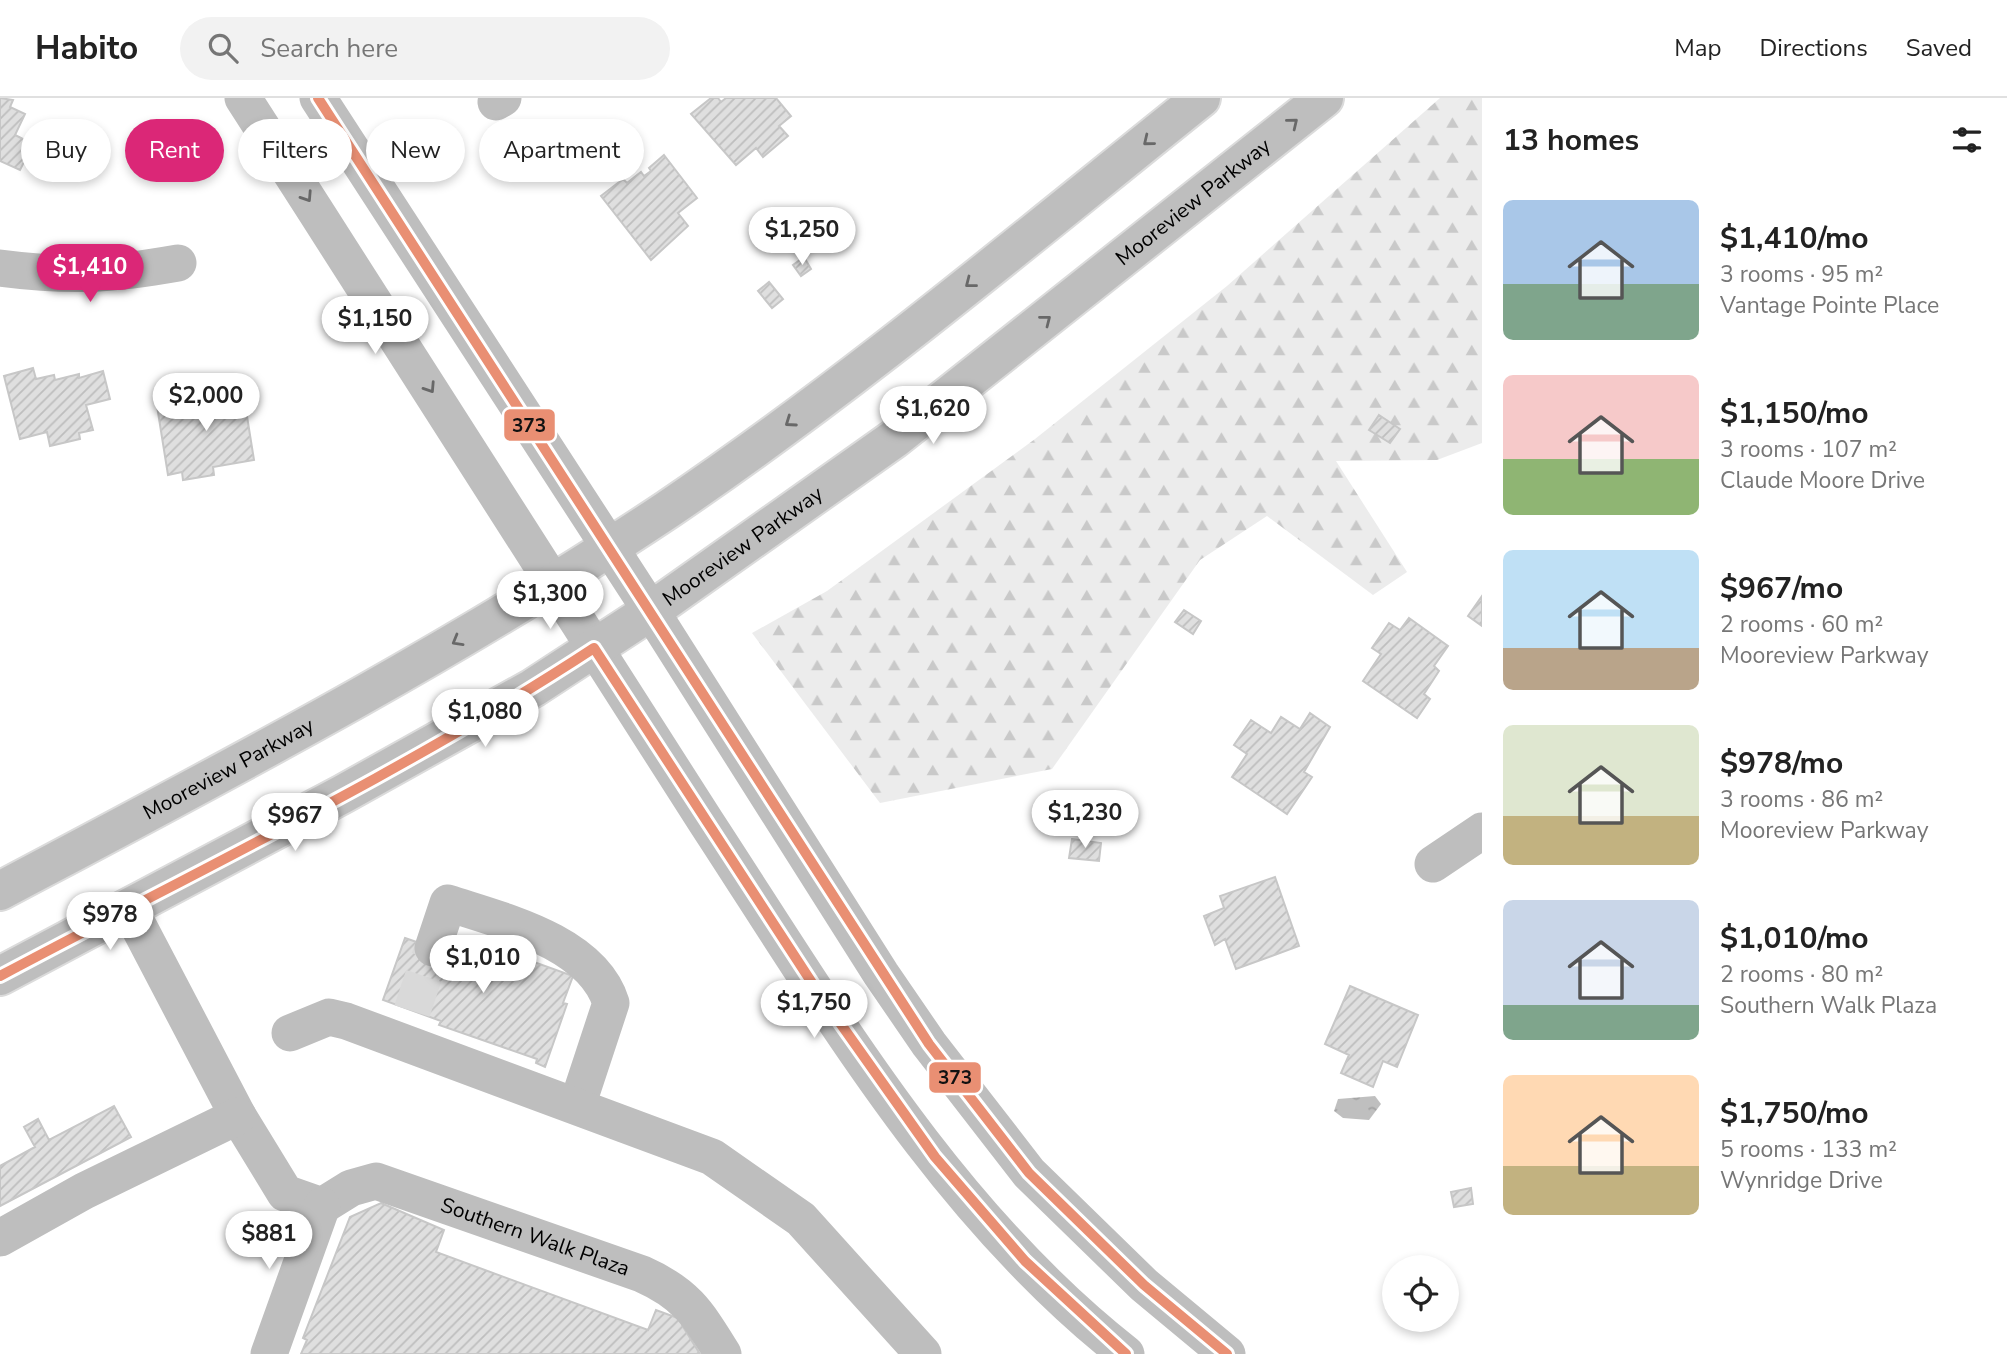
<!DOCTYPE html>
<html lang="en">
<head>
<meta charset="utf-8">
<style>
	:root { --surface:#fff; --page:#f2f2f2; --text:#222; --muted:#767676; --line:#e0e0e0; --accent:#db2777 }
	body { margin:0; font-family:"Nunito Sans",sans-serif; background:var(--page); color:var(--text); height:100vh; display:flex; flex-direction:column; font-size:26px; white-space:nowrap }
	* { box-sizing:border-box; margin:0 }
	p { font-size:23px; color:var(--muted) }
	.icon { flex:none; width:38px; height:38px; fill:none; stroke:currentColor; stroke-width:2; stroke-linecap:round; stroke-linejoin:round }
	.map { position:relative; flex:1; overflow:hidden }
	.side { display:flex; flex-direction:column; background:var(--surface); width:525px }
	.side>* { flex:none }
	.banner { position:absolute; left:21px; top:21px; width:665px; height:63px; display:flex; gap:14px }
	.tools { position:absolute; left:1382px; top:1157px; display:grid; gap:14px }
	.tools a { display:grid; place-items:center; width:77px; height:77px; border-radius:50%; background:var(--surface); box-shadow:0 4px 10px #0003; font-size:35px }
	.price { position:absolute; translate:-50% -60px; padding:0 16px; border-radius:24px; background:#fff; color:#222; font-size:23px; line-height:46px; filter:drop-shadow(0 2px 4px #0008) }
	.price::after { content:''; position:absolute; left:50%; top:42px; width:21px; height:16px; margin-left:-10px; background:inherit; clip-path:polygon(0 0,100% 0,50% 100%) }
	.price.active { background:var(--accent); color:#fff }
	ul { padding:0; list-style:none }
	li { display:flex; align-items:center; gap:21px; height:175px; padding:0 21px }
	li span { display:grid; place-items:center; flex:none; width:196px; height:140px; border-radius:10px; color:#555 }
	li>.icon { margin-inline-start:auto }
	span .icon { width:84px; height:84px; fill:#fffc; stroke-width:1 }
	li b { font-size:30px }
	h2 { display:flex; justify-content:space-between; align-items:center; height:84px; padding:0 21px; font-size:30px }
	.tag { padding:0 24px; border-radius:32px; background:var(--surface); box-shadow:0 4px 10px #0003; font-size:24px; line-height:63px }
	.tag.active { background:var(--accent); color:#fff }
	header { display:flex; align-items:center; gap:42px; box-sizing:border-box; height:98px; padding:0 35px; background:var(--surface); border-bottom:2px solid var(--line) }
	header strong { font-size:33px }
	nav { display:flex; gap:38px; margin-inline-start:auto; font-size:24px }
	.search { width:490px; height:63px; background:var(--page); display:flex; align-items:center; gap:18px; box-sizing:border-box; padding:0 24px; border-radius:38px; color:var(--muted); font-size:26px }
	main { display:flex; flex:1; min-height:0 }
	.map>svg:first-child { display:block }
</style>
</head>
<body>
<header>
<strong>Habito</strong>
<div class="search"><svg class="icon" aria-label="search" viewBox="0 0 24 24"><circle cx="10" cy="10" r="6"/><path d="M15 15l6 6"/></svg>Search here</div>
<nav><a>Map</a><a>Directions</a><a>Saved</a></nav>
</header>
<main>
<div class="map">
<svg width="1482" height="1256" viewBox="0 0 1482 1256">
	<defs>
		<pattern id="forest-firs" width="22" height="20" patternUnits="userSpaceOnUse" patternTransform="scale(1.75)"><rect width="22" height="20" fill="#ececec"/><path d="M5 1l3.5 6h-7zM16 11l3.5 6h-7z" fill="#c9c9c9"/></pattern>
		<pattern id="water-ripples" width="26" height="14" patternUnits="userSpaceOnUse" patternTransform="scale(1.75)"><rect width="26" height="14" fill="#bfbfbf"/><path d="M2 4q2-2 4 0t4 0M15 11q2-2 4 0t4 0" fill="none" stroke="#a2a2a2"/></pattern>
		<pattern id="building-hatch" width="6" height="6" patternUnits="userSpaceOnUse" patternTransform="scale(1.75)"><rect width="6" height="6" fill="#dfdfdf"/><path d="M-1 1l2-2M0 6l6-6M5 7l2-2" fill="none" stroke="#bebebe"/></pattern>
	</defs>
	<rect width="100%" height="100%" fill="#fff"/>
	<!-- forest -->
	<path fill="url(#forest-firs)" d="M1440,0h42v345l-45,17 -101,1 71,111 -34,23 -106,-79 -67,44 -148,209 -172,34 -128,-170 75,-42 208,-152 192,-153z"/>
	<!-- water -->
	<path fill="url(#water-ripples)" d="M1375,998l6,8 -12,16 -26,-2 -9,-7 4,-12z"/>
	<!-- building -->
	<path fill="url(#building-hatch)" stroke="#c7c7c7" stroke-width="2" d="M0,0l13,2 -3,7 15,7 -10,21 18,9 -13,26 -20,-9z
		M711,0h7l3,4 5,-4h50l15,18 -12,10 9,10 -25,21 -7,-9 -20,17 -45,-51z
		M664,57l33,43 -19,15 10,13 -37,34 -50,-64 22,-17 4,4 14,-11 3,4 7,-5 -2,-3z
		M804,159l7,12 -10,7 -8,-11z
		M769,184l14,17 -11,9 -14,-17z
		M33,270l3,11 18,-4 1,5 24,-6v4l24,-7 7,28 -24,6 7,25 -14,3 1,6 -30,7 -3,-14 -27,7 -16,-63z
		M242,287l12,75 -41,7 1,8 -31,5 -1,-8 -14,3 -11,-69 52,-8 -1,-8z
		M1379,317l21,14 -10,14 -21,-13z
		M1482,498v30l-14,-10z
		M1184,512l17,11 -8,13 -18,-12z
		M1409,520l39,28 -14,20 5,5 -15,23 6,5 -13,19 -54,-37 18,-27 -9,-6 17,-25 11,7z
		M1310,615l20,14 -26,45 8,5 -25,37 -55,-37 15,-23 -13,-9 17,-25 20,13 10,-16 19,12z
		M1072,741l29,4 -2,18 -30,-3z
		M1275,779l24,69 -63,23 -11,-30 -10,6 -11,-29 20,-8 -4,-12z
		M405,840l58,20 7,-19 103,37 -10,27 4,1 -22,63 -9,-4 1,-4 -98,-34 2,-4 -58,-21z
		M1350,888l68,29 -21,52 -14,-6 -10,26 -32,-14 8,-18 -24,-11z
		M114,1008l17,31 -131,69v-40l35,-19 -11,-20 14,-8 11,21z
		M1471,1090l2,16 -19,3 -3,-15z
		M381,1105l63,27 -8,22 212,78 8,-20 27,10 -1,5 18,29h-399l6,-14 -4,-2 47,-121z"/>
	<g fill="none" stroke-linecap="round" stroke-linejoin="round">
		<!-- minor-tunnel -->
		<path stroke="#d9d9d9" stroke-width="37" stroke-dasharray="37 18" stroke-linecap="butt" d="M412,913l21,-63"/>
		<!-- major casing -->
		<g stroke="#dbdbdb" stroke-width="42">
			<g id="major">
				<path id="s2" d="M0,793c226,-120 454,-239 667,-381 186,-126 359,-272 534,-412"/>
				<path id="s3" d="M0,878l343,-182 190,-106 118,-77 243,-172 430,-341"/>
			</g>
		</g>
		<!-- minor -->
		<g stroke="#bebebe" stroke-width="37">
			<path d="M243,0c155,241 307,484 463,724 123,188 240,391 420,532"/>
			<path d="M318,0l333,513 230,363 48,70 100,129 115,112 83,69"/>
			<path d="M496,4l7,-4"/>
			<path d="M0,170c69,9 110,7 178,-5"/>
			<path d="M1433,766l49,-33"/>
			<path id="s1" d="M129,810l109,208 47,77 37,13 29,-18 25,-7 266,93c45,20 56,40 81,80"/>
			<path d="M433,850l15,-45c55,18 144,39 163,100l-34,103"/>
			<path d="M290,935l39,-16 17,4 366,136 89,62 122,135"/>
			<path d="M0,1140l84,-47 154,-75"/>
			<path d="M269,1256l53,-148"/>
		</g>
		<!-- major -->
		<use href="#major" stroke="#bebebe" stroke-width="38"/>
		<!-- bus-1 casing -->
		<g stroke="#fff" stroke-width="16">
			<path id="bus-1" d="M318,0l611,946 100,129 115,112 83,69
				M0,878c199,-106 405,-204 594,-328l222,341 119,168 90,104 101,93"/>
		</g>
		<!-- bus-1 -->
		<use href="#bus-1" stroke="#e98f73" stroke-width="10"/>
	</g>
	<!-- one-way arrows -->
	<defs><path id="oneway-chevron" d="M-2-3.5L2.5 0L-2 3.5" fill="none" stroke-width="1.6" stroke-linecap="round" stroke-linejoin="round" transform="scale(1.75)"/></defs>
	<g stroke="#686868">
		<use href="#oneway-chevron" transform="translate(1293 25) rotate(-39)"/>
		<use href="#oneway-chevron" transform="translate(1148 43) rotate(141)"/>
		<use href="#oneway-chevron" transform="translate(307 99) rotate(57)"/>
		<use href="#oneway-chevron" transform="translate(970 185) rotate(142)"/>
		<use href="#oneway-chevron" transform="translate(1046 222) rotate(-38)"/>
		<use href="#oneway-chevron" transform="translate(430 290) rotate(57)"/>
		<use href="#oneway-chevron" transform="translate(790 324) rotate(145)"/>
		<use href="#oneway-chevron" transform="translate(457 543) rotate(150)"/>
	</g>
	<g text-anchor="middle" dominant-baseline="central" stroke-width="5" stroke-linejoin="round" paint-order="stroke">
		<!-- street labels -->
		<g font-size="21" fill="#000" stroke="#fff">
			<text stroke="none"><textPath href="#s3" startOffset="1426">Mooreview Parkway</textPath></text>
			<text stroke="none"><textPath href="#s3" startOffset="859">Mooreview Parkway</textPath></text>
			<text stroke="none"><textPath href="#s2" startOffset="259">Mooreview Parkway</textPath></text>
			<text stroke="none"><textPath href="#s1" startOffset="593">Southern Walk Plaza</textPath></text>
		</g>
	</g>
	<g stroke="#fff" stroke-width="2.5">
		<rect x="503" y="310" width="53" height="34" rx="7" fill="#e98f73"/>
		<rect x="928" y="963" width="54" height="33" rx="7" fill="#e98f73"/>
	</g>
	<g font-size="19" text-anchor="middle" font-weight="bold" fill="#111">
		<text x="529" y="334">373</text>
		<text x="955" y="986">373</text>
	</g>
</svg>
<div class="tools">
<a><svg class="icon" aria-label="locate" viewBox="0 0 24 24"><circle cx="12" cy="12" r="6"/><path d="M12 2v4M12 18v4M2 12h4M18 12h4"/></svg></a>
</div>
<b class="price" style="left:802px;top:169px">$1,250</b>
<b class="price active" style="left:90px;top:206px">$1,410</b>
<b class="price" style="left:375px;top:258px">$1,150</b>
<b class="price" style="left:206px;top:335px">$2,000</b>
<b class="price" style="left:933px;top:348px">$1,620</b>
<b class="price" style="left:550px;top:533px">$1,300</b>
<b class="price" style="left:485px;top:651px">$1,080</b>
<b class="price" style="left:1085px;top:752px">$1,230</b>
<b class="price" style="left:295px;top:755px">$967</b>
<b class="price" style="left:110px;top:854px">$978</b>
<b class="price" style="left:483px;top:897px">$1,010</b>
<b class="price" style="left:814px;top:942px">$1,750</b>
<b class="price" style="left:269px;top:1173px">$881</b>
<div class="banner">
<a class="tag">Buy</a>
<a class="tag active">Rent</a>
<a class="tag">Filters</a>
<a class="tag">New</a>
<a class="tag">Apartment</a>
</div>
</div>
<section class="side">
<h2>13 homes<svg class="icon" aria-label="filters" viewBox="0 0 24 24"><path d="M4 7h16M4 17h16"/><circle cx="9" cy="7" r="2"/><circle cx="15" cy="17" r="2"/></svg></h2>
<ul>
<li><span style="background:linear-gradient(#a9c7e8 60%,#7fa58c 0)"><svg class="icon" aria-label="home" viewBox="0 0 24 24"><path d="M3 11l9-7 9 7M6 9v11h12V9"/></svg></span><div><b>$1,410/mo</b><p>3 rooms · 95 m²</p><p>Vantage Pointe Place</p></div></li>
<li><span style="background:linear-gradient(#f6c9c9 60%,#8fb573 0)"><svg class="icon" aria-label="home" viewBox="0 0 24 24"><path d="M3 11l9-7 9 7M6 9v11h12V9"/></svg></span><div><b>$1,150/mo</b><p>3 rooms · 107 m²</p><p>Claude Moore Drive</p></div></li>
<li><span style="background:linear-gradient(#bfe0f5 70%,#b9a48a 0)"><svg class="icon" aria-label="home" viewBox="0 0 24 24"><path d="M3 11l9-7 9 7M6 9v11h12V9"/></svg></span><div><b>$967/mo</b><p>2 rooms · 60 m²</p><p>Mooreview Parkway</p></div></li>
<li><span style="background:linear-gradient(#dfe7d0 65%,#c2b280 0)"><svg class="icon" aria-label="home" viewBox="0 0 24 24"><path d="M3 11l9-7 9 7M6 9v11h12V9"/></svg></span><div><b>$978/mo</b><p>3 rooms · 86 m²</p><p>Mooreview Parkway</p></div></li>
<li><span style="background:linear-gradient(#c9d6e8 75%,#7fa58c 0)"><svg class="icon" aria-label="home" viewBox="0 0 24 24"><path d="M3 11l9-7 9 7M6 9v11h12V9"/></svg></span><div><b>$1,010/mo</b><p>2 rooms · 80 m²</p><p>Southern Walk Plaza</p></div></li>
<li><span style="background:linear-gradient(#ffd9b3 65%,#c2b280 0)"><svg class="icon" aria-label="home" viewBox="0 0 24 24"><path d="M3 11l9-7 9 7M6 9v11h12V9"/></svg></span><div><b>$1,750/mo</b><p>5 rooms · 133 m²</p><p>Wynridge Drive</p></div></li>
</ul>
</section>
</main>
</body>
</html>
